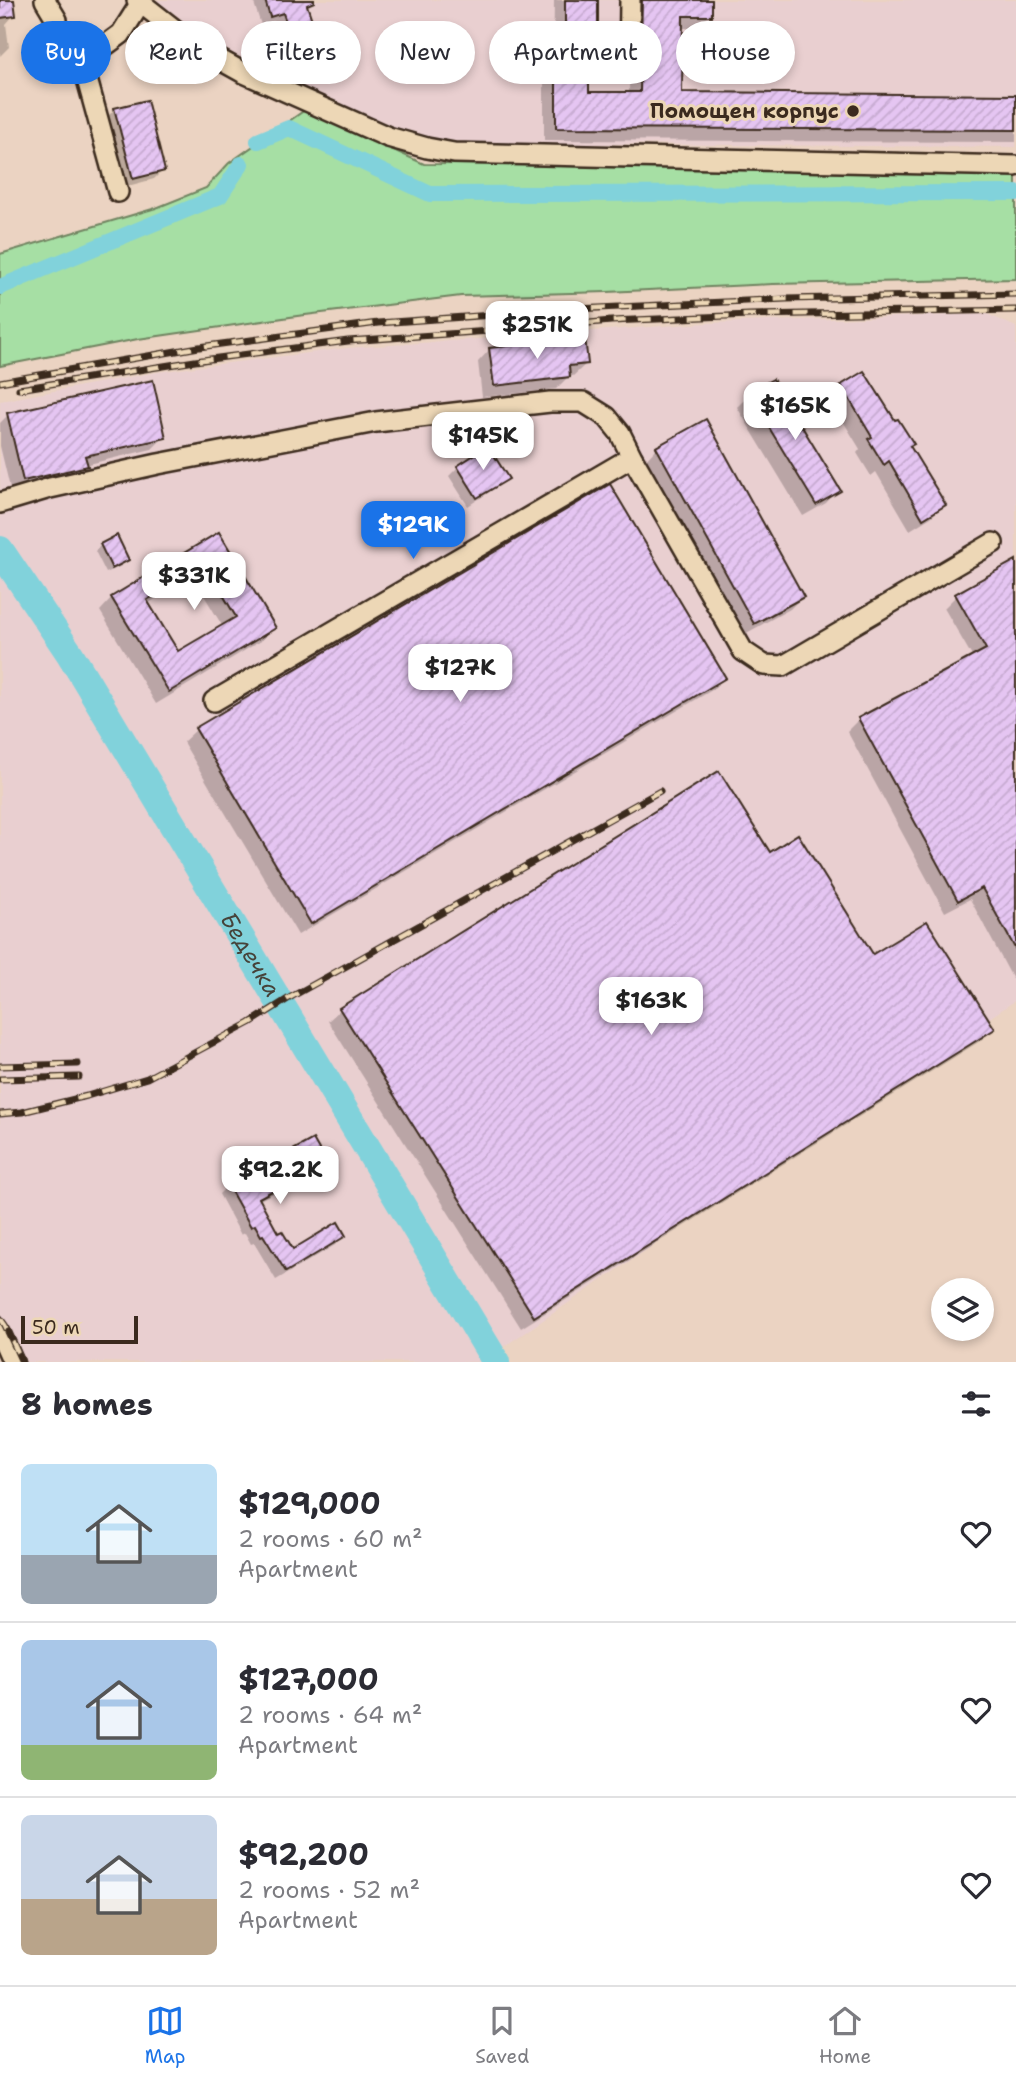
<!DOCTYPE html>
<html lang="en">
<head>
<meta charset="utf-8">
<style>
	:root { --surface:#fff; --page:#f2f2f3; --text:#2b2b33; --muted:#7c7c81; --line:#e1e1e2; --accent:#1a73e8 }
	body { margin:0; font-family:"Shantell Sans",sans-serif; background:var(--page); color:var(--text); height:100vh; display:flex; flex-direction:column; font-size:26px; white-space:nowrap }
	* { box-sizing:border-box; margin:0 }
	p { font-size:23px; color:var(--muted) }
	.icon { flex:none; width:38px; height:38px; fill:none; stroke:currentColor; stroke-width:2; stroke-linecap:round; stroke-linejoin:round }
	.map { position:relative; height:1362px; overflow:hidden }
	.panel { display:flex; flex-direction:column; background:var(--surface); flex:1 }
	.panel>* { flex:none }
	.banner { position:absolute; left:21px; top:21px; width:975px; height:63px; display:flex; gap:14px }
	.fabs { position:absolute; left:931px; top:1278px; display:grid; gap:14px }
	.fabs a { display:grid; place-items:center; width:63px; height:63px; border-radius:50%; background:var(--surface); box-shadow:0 4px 10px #0003; font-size:35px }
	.scale { position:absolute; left:21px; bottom:18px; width:117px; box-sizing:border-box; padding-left:7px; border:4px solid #3b2a1e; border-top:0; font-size:19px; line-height:24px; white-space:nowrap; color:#3b2a1e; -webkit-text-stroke:5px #edd7b6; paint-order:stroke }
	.price { position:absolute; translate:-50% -60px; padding:0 16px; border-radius:14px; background:#fff; color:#222; font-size:23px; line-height:46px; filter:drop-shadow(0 2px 4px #0008) }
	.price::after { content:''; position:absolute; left:50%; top:42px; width:21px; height:16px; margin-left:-10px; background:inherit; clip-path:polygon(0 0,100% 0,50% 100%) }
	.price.active { background:var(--accent); color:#fff }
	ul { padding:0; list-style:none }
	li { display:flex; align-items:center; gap:21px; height:175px; padding:0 21px }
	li+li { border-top:2px solid var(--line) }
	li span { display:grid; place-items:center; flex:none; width:196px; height:140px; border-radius:10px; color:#555 }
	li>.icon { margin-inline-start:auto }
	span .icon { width:84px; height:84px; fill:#fffc; stroke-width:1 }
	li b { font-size:30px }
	h2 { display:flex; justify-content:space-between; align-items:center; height:84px; padding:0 21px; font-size:30px }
	.pill { padding:0 24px; border-radius:32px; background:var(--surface); box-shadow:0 4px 10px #0003; font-size:24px; line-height:63px }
	.pill.active { background:var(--accent); color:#fff }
	.tabs { display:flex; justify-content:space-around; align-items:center; height:98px; border-top:2px solid var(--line); background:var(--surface); font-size:19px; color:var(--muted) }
	.tabs a { display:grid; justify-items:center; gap:4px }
	.tabs .active { color:var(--accent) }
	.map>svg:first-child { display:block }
</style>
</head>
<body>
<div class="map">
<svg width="1016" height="1362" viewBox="0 0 1016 1362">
	<defs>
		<pattern id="building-hatch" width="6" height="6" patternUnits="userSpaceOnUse" patternTransform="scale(1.75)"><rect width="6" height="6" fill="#e5c5f2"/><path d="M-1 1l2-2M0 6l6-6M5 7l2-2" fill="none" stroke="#c5a9cf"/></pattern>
	</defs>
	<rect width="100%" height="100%" fill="#ebd3c2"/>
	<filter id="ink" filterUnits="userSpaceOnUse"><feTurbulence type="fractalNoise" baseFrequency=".0143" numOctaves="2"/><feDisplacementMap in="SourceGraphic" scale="14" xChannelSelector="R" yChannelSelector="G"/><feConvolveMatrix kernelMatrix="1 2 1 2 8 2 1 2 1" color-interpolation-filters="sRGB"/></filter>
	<g filter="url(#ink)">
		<!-- built -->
		<path fill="#e9cfd0" d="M156,0h860v147l-577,-4 -52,-18 -101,-44 -73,-37z
			M987,314l29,13v673l-535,362h-481v-961l157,-29 191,-24 359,-25z"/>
		<!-- green -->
		<path fill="#a6dfa4" stroke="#708461" stroke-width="2" d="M305,110l119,54 592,1v114l-243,5 -166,8 -146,4 -164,20 -159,23 -138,27v-112l156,-46 50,-20 23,-25z"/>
		<!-- shadow -->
		<path fill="#0003" fill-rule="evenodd" d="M0,0h12l2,15 -8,9 3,23 -9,9z
			M253,0h51l12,38 -9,9 -22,7 -11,-33 -13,4z
			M554,0h42v66l-9,9v18l42,1 1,-94h80v15l-12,13h-17v66l335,3v45l-472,-2v-59l9,-9z
			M115,109l48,61 -9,9 -30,8 -18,-69z
			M490,349l96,15 -13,12 -5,1 -12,12 -74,8 -4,-35z
			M842,386l66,60 36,59 -13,12 -21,13 -34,-58 -5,4 -14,-23 3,-4 -31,-51z
			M749,395l89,95 -12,13 -23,13 -66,-109z
			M8,415l156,22 -12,12 -67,16 -12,13 -62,14 -11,-46v-23z
			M657,448l145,149 -12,12 -49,27 -96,-175z
			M458,467l48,11 -9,9 -29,19 -19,-30z
			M610,486l114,192 -12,12 -414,245 -115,-193 13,-12z
			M218,535l56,93 -12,12 -106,64 -56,-93 12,-13zM193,577l30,50 -46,27 -30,-50z
			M101,545l26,15 -6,6 -15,7 -11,-22z
			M1016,562v423l-46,-86 -25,13 -98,-181 12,-12 114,-61 -29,-50 12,-12z
			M770,855l103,101 119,73 -12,12 -459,287 -193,-307 13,-12z
			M319,1152l-9,9 -18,10 2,3 -17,17 -19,10 20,35 14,15 52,-16 -9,10 -59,35 -22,-37 -3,1 -6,-11 -4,2 -22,-41 9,-9 54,-30z"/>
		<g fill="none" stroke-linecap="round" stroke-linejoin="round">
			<!-- canal -->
			<path stroke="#81d2db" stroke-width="16" d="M258,141l31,-13 141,66 586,-1
				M0,287l220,-91 21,-32"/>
			<!-- river -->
			<path stroke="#81d2db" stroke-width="28" id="s1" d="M0,550l70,104 426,708"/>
		</g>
		<!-- building -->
		<path fill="url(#building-hatch)" stroke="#3b2a1e" stroke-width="2" fill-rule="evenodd" d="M0,0h14l2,16 -16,2z
			M265,0h49v2l-7,3 11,33 -24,8 -11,-33 -13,4z
			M565,0h33v67h-9v25h51l2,-92h70v16h-29l-1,76 334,3v35l-460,-2v-62h9z
			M147,100l18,71 -32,8 -19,-71z
			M585,337l3,27 -19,2 1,11 -76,9 -5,-38z
			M864,371l31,49 3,-1 16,25 -4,2 36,59 -23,14 -34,-58 -5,4 -16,-26 4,-2 -31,-52z
			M773,379l68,112 -25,14 -68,-112z
			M153,380l13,58 -81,18 3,10 -65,15 -16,-68z
			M706,419l98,178 -50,27 -98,-177z
			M488,446l21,33 -32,19 -20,-32z
			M610,484l116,194 -415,246 -116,-196z
			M219,532l57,96 -107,64 -58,-95zM206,566l30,51 -58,34 -31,-51z
			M117,535l12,25 -17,9 -12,-25z
			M1016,560v390l-34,-62 -24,13 -100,-183 128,-69 -31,-55z
			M719,771l51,81 28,-18 75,120 54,-33 68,108 -461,288 -195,-309z
			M313,1139l8,14 -29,15 4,7 -9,5 2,2 -30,16 19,35 4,-2 11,18 45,-27 8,14 -60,36 -23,-37 -2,1 -6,-11 -4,2 -24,-43 55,-31 2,2z"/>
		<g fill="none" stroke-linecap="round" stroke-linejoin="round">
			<!-- minor casing -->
			<g stroke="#3b2a1e" stroke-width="24">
				<path id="minor" d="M45,0l12,20
					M137,0l60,47 45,25 146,65 39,11 27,5 562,13
					M629,70l1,-70
					M118,192l-33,-120 6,-16 30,-22 19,-30
					M0,503l50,-15 108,-24 218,-42 174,-20h33l24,15 13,16 12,24 111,194 21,14 19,1 210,-123
					M214,701l418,-244
					M0,1333l13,29"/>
			</g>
			<!-- minor -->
			<use href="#minor" stroke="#edd7b6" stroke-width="19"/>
			<!-- rail casing -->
			<g stroke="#3b2a1e" stroke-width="7">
				<path id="rail" d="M0,382l199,-35 179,-24 199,-14 209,-10 230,-5
					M19,389l176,-28 153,-20 198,-14 65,-6 139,-6 266,-5
					M0,1066l78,-2
					M0,1079l79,-2
					M0,1114l22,-2 65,-16 60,-18 103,-55 41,-26 369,-206
					M0,1318l5,7 17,37"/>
			</g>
			<!-- rail -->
			<use href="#rail" stroke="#edd7b6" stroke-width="4.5" stroke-dasharray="13" stroke-linecap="butt"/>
		</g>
	</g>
	<!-- markers -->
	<circle fill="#3b2a1e" stroke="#edd7b6" stroke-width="2.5" cx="853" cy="111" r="7"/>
	<g text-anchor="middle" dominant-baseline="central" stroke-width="6" stroke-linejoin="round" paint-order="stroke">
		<!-- poi labels -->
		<g font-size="21" font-weight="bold" fill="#3b2a1e" stroke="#edd7b6" text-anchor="end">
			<text x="839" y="111">Помощен корпус</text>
		</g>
		<!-- water labels -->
		<g font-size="23" font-style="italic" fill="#46433a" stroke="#edd7b6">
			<text stroke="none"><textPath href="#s1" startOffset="476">Бедечка</textPath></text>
		</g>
	</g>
</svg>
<div class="fabs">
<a><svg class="icon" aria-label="layers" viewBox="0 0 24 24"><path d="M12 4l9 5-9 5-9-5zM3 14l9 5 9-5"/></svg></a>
</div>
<div class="scale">50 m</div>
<b class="price" style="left:537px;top:361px">$251K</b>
<b class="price" style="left:795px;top:442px">$165K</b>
<b class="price" style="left:483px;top:472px">$145K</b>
<b class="price active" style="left:413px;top:561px">$129K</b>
<b class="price" style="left:194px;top:612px">$331K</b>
<b class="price" style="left:460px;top:704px">$127K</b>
<b class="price" style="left:651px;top:1037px">$163K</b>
<b class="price" style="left:280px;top:1206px">$92.2K</b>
<div class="banner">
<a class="pill active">Buy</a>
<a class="pill">Rent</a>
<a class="pill">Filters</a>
<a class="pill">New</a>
<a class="pill">Apartment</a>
<a class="pill">House</a>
</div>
</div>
<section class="panel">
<h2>8 homes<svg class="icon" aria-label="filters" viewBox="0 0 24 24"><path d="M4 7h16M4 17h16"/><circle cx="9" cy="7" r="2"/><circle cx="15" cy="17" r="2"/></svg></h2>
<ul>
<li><span style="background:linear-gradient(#bfe0f5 65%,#9aa5b1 0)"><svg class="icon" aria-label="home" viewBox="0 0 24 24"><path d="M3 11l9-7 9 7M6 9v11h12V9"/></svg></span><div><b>$129,000</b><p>2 rooms · 60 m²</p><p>Apartment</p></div><svg class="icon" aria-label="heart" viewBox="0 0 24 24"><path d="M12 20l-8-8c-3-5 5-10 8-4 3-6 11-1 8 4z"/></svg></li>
<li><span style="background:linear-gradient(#a9c7e8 75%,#8fb573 0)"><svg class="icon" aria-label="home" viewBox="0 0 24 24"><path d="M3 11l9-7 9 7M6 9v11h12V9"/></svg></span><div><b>$127,000</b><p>2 rooms · 64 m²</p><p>Apartment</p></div><svg class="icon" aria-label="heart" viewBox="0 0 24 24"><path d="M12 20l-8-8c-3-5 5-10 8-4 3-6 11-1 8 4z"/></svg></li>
<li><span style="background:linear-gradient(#c9d6e8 60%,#b9a48a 0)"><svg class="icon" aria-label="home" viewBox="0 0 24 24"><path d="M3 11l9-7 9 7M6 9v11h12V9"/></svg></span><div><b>$92,200</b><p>2 rooms · 52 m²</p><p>Apartment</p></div><svg class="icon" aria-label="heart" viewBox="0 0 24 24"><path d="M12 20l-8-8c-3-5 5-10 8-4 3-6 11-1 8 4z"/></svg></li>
</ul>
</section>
<nav class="tabs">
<a class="active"><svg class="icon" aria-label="map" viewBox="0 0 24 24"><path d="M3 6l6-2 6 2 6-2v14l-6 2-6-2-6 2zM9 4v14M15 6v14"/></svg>Map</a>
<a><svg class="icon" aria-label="saved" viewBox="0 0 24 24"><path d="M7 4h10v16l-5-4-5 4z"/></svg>Saved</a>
<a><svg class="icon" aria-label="home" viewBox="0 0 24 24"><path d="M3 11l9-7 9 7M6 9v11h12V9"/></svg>Home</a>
</nav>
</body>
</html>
